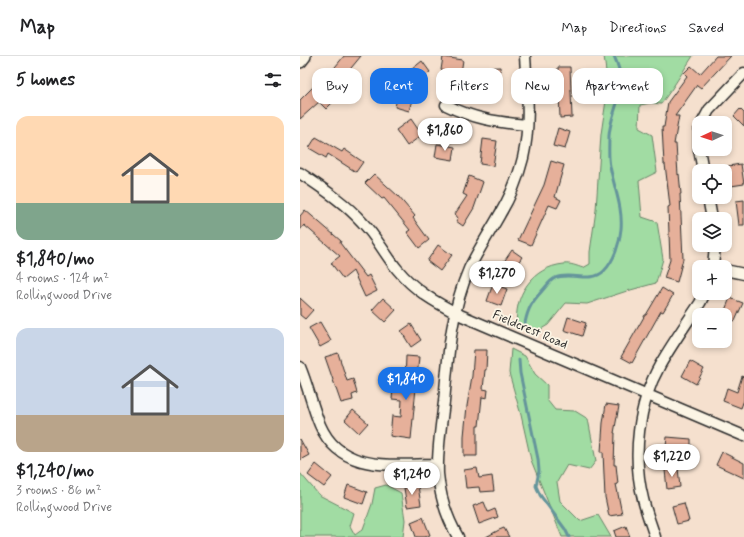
<!DOCTYPE html>
<html lang="en">
<head>
<meta charset="utf-8">
<style>
	:root { --surface:#fff; --page:#f2f2f2; --text:#202124; --muted:#757577; --line:#e0e0e0; --accent:#1a73e8 }
	body { margin:0; font-family:Mynerve,sans-serif; background:var(--page); color:var(--text); height:100vh; display:flex; flex-direction:column; font-size:15px; white-space:nowrap }
	* { box-sizing:border-box; margin:0 }
	p { font-size:13px; color:var(--muted) }
	.icon { flex:none; width:22px; height:22px; fill:none; stroke:currentColor; stroke-width:2; stroke-linecap:round; stroke-linejoin:round }
	.map { position:relative; flex:1; overflow:hidden }
	.sheet { display:flex; flex-direction:column; background:var(--surface); width:300px }
	.sheet>* { flex:none }
	.banner { position:absolute; left:12px; top:12px; width:372px; height:36px; display:flex; gap:8px }
	.needle { width:26px; rotate:267deg }
	.controls { position:absolute; left:392px; top:60px; display:grid; gap:8px }
	.controls a { display:grid; place-items:center; width:40px; height:40px; border-radius:8px; background:var(--surface); box-shadow:0 2px 6px #0003; font-size:20px }
	.price { position:absolute; translate:-50% -34px; padding:0 9px; border-radius:14px; background:#fff; color:#222; font-size:13px; line-height:26px; filter:drop-shadow(0 1px 2px #0008) }
	.price::after { content:''; position:absolute; left:50%; top:24px; width:12px; height:9px; margin-left:-6px; background:inherit; clip-path:polygon(0 0,100% 0,50% 100%) }
	.price.selected { background:var(--accent); color:#fff }
	ul { padding:0; list-style:none }
	li { display:grid; align-content:center; gap:8px; height:212px; padding:0 16px }
	li span { display:grid; place-items:center; height:124px; border-radius:12px; color:#555 }
	li>.icon { margin-inline-start:auto }
	span .icon { width:72px; height:72px; fill:#fffc; stroke-width:1 }
	li b { font-size:17px }
	h2 { display:flex; justify-content:space-between; align-items:center; height:48px; padding:0 16px; font-size:17px }
	.chip { padding:0 14px; border-radius:12px; background:var(--surface); box-shadow:0 2px 6px #0003; font-size:14px; line-height:36px }
	.chip.selected { background:var(--accent); color:#fff }
	header { display:flex; align-items:center; gap:24px; box-sizing:border-box; height:56px; padding:0 20px; background:var(--surface); border-bottom:1px solid var(--line) }
	header strong { font-size:19px }
	nav { display:flex; gap:22px; margin-inline-start:auto; font-size:14px }
	main { display:flex; flex:1; min-height:0 }
	.map>svg:first-child { display:block }
</style>
</head>
<body>
<header>
<strong>Map</strong>
<nav><a>Map</a><a>Directions</a><a>Saved</a></nav>
</header>
<main>
<section class="sheet">
<h2>5 homes<svg class="icon" aria-label="filters" viewBox="0 0 24 24"><path d="M4 7h16M4 17h16"/><circle cx="9" cy="7" r="2"/><circle cx="15" cy="17" r="2"/></svg></h2>
<ul>
<li><span style="background:linear-gradient(#ffd9b3 70%,#7fa58c 0)"><svg class="icon" aria-label="home" viewBox="0 0 24 24"><path d="M3 11l9-7 9 7M6 9v11h12V9"/></svg></span><div><b>$1,840/mo</b><p>4 rooms · 124 m²</p><p>Rollingwood Drive</p></div></li>
<li><span style="background:linear-gradient(#c9d6e8 70%,#b9a48a 0)"><svg class="icon" aria-label="home" viewBox="0 0 24 24"><path d="M3 11l9-7 9 7M6 9v11h12V9"/></svg></span><div><b>$1,240/mo</b><p>3 rooms · 86 m²</p><p>Rollingwood Drive</p></div></li>
</ul>
</section>
<div class="map">
<svg width="444" height="481" viewBox="0 0 444 481">
	<rect width="100%" height="100%" fill="#f5e0ce"/>
	<filter id="ink" filterUnits="userSpaceOnUse"><feTurbulence type="fractalNoise" baseFrequency=".025" numOctaves="2"/><feDisplacementMap in="SourceGraphic" scale="8" xChannelSelector="R" yChannelSelector="G"/><feConvolveMatrix kernelMatrix="1 2 1 2 8 2 1 2 1" color-interpolation-filters="sRGB"/></filter>
	<g filter="url(#ink)">
		<!-- green -->
		<path fill="#a1dca3" stroke="#668467" d="M304,0h89l-22,34 -10,14 -10,-1 -11,2 -1,23 13,7 5,37 -18,9 3,36 15,5 6,37 -7,24 -29,8 -40,13 -21,-1 -18,22 -12,7 -19,-5c-4,-31 15,-60 47,-63 6,-1 13,2 19,4l7,-4v-12l6,-42 5,-76 7,-47z
			M211,293l14,7 10,18 12,11v15l8,10 20,1 13,8 8,42 -7,9 -22,-5 -10,17 3,19 20,20 18,-6 13,22h-49l-31,-77 -10,-45 -12,-42z
			M0,417l19,22 35,18 -4,13 5,9 8,-6 9,-25 3,-16 11,-3 15,8 4,27 -2,17h-103z"/>
		<g fill="none" stroke-linecap="round" stroke-linejoin="round">
			<!-- stream -->
			<path stroke="#65959b" stroke-width="3" d="M225,267c3,-15 7,-21 17,-32 4,-4 7,-10 13,-13 15,-7 36,6 49,-7 10,-10 16,-28 17,-42 2,-22 -7,-41 -11,-63 -2,-9 -1,-20 -1,-30 1,-20 14,-39 11,-60 0,-7 -3,-13 -6,-20
				M219,304l1,13 18,86 1,12 -3,15 4,9 25,34 4,8"/>
		</g>
		<!-- building -->
		<path fill="#e6b09a" stroke="#2b2b2b" d="M44,0h17l-24,29 -10,-8z
			M416,0h15l-30,32 -4,-3 -22,31h4l-5,28h2l2,31 1,-1 2,20h-1l3,65 -6,23 -13,-4 6,-18 -2,-53 2,-1 -5,-42h-1l-2,-37h2l4,-25 19,-26 -3,-3 7,-7 9,8z
			M143,1l20,3 -2,13 -20,-3z
			M122,5l8,11 -16,11 -7,-10z
			M200,11l1,19 -13,1 -1,-9h-7l-1,-10z
			M258,11h12l2,50 -12,1z
			M16,28l17,18 -7,7 -7,-7 -19,17v-19z
			M99,33l15,3 -5,19 -14,-4z
			M440,53l4,4v13l-10,-10z
			M111,63l11,16 -15,11 -11,-16z
			M258,72l12,4 -5,17 -12,-3z
			M16,81l26,15 2,-3 19,13 -7,10 -28,-18 -2,4 -17,-10z
			M183,83l14,2 -4,25 -13,-2z
			M137,88l18,3 -2,13 -18,-3z
			M251,105l13,4 -9,32 6,3 -4,8 -8,-3 -18,40 -13,-5 26,-55z
			M441,108l3,20 -13,2 -3,-20z
			M74,118l24,22 17,20 -2,2 16,22 -10,8 -12,-16 3,-2 -26,-32 -2,1 -17,-16z
			M169,120l14,6 -9,26 -11,18 -7,-5 2,-3 -3,-4 12,-18 -4,-2z
			M444,144v25h-5l-3,-24z
			M5,154l36,31 -1,2 26,34 3,-2 8,16 -12,6 -12,-26 -10,8 -12,-16 9,-7 -36,-31 -4,5v-14z
			M138,189l14,10 -12,16 -13,-10z
			M212,194l10,7 -11,16 -10,-7z
			M193,228l14,5 -6,17 -14,-5z
			M362,232l11,7 -10,17 -2,-1 -29,52 -11,-6 24,-42h1z
			M0,242l13,12 -8,9 -5,-4z
			M83,242l13,12 -11,12 -13,-12z
			M430,242l13,5 -8,18 -12,-6z
			M268,261l18,6 -4,13 -18,-6z
			M20,266l11,19 -11,6 -11,-19z
			M111,268l10,16 -10,7 -10,-16z
			M174,294h13l-1,20h-1l-2,19 5,1 -1,8 -5,-1 -3,29h-2v30h-13v-20l3,-30 5,-30z
			M38,297l9,28 6,-2 4,14 -5,2 1,5 -12,3 -16,-46z
			M106,300l13,1 -8,82 -21,-3 2,-20 9,1 1,-17 -10,-1 1,-10h7l1,-8h4z
			M390,305l14,8 -8,15 -14,-8z
			M442,320l2,1v23l-3,8 -18,-7 4,-13 10,4z
			M306,348l13,2 -5,27h1l-1,32h2l2,19h-2l6,30 -13,2 -4,-19 -2,-45h-2l2,-29z
			M53,354l15,13 -9,10 -14,-13z
			M367,381l24,2v11l-11,-1 -1,8 -14,-1z
			M0,383l9,16 -9,5z
			M422,396l22,11v15l-28,-13z
			M16,408l16,13 -8,10 -16,-12z
			M177,412l2,10 13,-2 2,15 -14,1 -1,-5 -13,1 -2,-18z
			M378,412l2,19 -13,2 -2,-19z
			M48,429l19,7 -4,12 -19,-7z
			M118,430l3,19 -14,2 -3,-19z
			M184,446l4,10 7,-3 3,8 -19,7 -6,-18z
			M384,447l5,18 -12,3 -5,-18z
			M123,461l7,18 -5,2h-9l-5,-15z
			M326,470l4,11h-14l-2,-6z
			M204,472l5,9h-23l13,-7z"/>
		<g fill="none" stroke-linecap="round" stroke-linejoin="round">
			<!-- street casing -->
			<g stroke="#2b2b2b" stroke-width="13">
				<path id="street" d="M146,49c28,14 50,17 81,20
					M402,67l7,-13 35,-37
					M399,75v17
					M399,93l4,22
					M0,117c22,15 44,29 62,49 14,14 22,31 35,47 18,22 38,33 63,46l284,121
					M408,141l4,22
					M413,211l2,-22
					M425,214l19,4
					M0,311c8,19 12,39 20,58 21,49 74,39 118,39
					M158,481c-11,-19 -18,-41 -20,-63 -1,-24 3,-48 6,-72 4,-45 7,-92 25,-133 9,-19 21,-37 31,-55 11,-18 18,-36 23,-56 8,-34 4,-68 2,-102
					M355,481c-4,-13 -9,-25 -12,-38 -11,-43 -5,-95 17,-134 12,-21 26,-41 40,-62l5,-10"/>
			</g>
			<!-- secondary casing -->
			<g stroke="#2b2b2b" stroke-width="16">
				<path id="secondary" d="M0,5l4,-5"/>
			</g>
			<!-- street -->
			<use href="#street" stroke="#fcf5e5" stroke-width="10"/>
			<!-- secondary -->
			<use href="#secondary" stroke="#fcf5e5" stroke-width="13"/>
		</g>
	</g>
	<g text-anchor="middle" dominant-baseline="central" stroke-width="3.5" stroke-linejoin="round" paint-order="stroke">
		<!-- street labels -->
		<g font-size="13" fill="#2b2b2b" stroke="#fcf5e5">
			<text transform="translate(230 274) rotate(23)">Fieldcrest Road</text>
		</g>
	</g>
</svg>
<div class="controls">
<a><svg class="needle" viewBox="-14 -14 28 28"><path d="M0-13l5 13h-10z" fill="#e53935"/><path d="M0 13l5-13h-10z" fill="#757577"/></svg></a>
<a><svg class="icon" aria-label="locate" viewBox="0 0 24 24"><circle cx="12" cy="12" r="6"/><path d="M12 2v4M12 18v4M2 12h4M18 12h4"/></svg></a>
<a><svg class="icon" aria-label="layers" viewBox="0 0 24 24"><path d="M12 4l9 5-9 5-9-5zM3 14l9 5 9-5"/></svg></a>
<a>+</a>
<a>−</a>
</div>
<b class="price" style="left:145px;top:96px">$1,860</b>
<b class="price" style="left:197px;top:239px">$1,270</b>
<b class="price selected" style="left:106px;top:345px">$1,840</b>
<b class="price" style="left:372px;top:422px">$1,220</b>
<b class="price" style="left:112px;top:440px">$1,240</b>
<div class="banner">
<a class="chip">Buy</a>
<a class="chip selected">Rent</a>
<a class="chip">Filters</a>
<a class="chip">New</a>
<a class="chip">Apartment</a>
</div>
</div>
</main>
</body>
</html>
